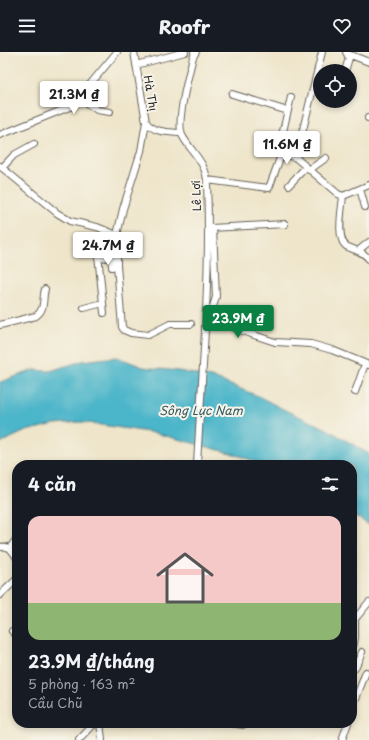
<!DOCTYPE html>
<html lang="vi">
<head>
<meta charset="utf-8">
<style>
	:root { --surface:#171b24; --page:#242831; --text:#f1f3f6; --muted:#9ea1a6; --accent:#0b8043 }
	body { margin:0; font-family:"Playpen Sans",sans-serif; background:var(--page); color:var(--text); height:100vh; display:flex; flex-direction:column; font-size:15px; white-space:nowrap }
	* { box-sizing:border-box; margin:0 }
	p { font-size:13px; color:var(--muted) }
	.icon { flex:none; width:22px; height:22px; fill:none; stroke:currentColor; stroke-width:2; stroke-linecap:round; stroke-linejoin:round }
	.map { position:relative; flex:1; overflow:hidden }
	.drawer { position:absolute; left:12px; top:408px; width:345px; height:268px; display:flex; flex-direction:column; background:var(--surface); border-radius:16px; box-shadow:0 2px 6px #0003 }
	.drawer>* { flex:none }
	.tools { position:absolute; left:313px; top:12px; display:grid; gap:8px }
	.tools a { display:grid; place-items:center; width:44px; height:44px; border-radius:50%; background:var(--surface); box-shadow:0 2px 6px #0003; font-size:20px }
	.price { position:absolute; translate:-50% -34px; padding:0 9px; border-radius:4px; background:#fff; color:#222; font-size:13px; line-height:26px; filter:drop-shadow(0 1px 2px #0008) }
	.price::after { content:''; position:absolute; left:50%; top:24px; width:12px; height:9px; margin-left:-6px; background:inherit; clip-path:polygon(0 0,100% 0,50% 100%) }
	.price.on { background:var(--accent); color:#fff }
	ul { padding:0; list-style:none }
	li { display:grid; align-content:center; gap:8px; height:212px; padding:0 16px }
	li span { display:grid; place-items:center; height:124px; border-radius:12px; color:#555 }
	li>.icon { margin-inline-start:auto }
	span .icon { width:72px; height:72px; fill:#fffc; stroke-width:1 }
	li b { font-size:17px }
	h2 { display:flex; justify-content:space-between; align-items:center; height:48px; padding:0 16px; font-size:17px }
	header { display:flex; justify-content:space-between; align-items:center; height:52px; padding:0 16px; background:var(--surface); font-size:18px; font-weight:800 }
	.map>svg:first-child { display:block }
</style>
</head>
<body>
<header><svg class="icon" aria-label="menu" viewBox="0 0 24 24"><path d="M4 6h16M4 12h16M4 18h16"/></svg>Roofr<svg class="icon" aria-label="heart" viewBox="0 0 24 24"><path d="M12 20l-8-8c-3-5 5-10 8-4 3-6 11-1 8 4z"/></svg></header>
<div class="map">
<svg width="369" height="688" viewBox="0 0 369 688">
	<rect width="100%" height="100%" fill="#f7f3e8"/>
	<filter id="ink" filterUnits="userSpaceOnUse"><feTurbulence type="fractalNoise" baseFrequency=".025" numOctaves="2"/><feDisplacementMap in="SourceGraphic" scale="8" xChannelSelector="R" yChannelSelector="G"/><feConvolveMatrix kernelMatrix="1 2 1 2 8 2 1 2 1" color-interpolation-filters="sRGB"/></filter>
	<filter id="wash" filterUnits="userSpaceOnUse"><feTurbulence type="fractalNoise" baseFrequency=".012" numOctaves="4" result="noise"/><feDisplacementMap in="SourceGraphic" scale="16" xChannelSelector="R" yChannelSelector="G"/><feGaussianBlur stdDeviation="0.9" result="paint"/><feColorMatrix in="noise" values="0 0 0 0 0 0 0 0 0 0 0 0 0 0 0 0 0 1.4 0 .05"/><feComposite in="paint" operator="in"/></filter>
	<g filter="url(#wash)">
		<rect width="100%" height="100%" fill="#eee5ca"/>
		<!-- water -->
		<path fill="#4bb5c9" stroke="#346872" d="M117,305l26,10 35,4 33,6 47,19 29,15 38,17 44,26v71l-17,-11v-49h-87l-31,-11 -79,-21 -74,-11 -26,2 -29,7 -26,12v-61l34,-12 16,1 32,-10z"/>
	</g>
	<g filter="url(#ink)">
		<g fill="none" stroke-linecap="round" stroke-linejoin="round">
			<!-- minor casing -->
			<g stroke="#666259" stroke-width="8">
				<path id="minor" d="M134,0l12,70c8,11 23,10 35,11
					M194,0h2l-3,5c-4,16 -17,64 -11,78 8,16 25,28 25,47 4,94 -5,189 -10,283
					M348,2l21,8
					M136,13l49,-13
					M345,19l4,-13 -3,-6
					M232,42l56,17
					M79,46l18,12 13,2
					M368,66h1
					M146,70l-5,29 -18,58 -6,26v30l5,62 2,3 7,3 17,2 22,-11h21
					M0,83l72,-29 45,-54
					M268,94l14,4
					M284,103l-3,-15 10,-43
					M296,106l26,-106
					M0,114l57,47 13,8 27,6 20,8
					M2,116l12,-13 20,-11
					M309,118l17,-12
					M207,128l62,8 11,-30 6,-3 10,3 42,36 5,2 26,-11
					M289,133l17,-18
					M360,137l5,18
					M343,144c-1,12 -8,46 5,51 9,4 14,4 21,12
					M211,176l74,-4
					M213,176l3,69 -4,13v8l27,12 36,12 36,2 21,6 37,15
					M359,198l10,-8
					M98,206l13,-1 1,10
					M84,256l19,-5
					M104,261l-6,-58 7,-25
					M0,273l36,-9c10,-7 6,-17 9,-27
					M355,340l10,-28
					M88,413h3
					M0,495c10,-2 12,4 17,11
					M10,496l7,-10
					M0,543l17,-16
					M12,579l5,5
					M352,603l3,-18v-18l14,-17
					M355,616l7,-16
					M352,657l14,-37
					M100,671l2,17
					M231,671l12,2 3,-2
					M79,688l16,-17
					M342,688l6,-17"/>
			</g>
			<!-- minor -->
			<use href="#minor" stroke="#fff" stroke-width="6"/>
		</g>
	</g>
	<g text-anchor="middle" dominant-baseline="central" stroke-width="4" stroke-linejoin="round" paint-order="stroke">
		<!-- street labels -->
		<g font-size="11" fill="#1c1c1c" stroke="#f7f3e8">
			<text transform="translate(151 41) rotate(80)">Hà Thị</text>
			<text transform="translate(196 144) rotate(-92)">Lê Lợi</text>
		</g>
		<!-- water labels -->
		<g font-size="12" font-style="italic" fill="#2f5961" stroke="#f7f3e8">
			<text x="201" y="358">Sông Lục Nam</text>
		</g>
	</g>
</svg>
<div class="tools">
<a><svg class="icon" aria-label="locate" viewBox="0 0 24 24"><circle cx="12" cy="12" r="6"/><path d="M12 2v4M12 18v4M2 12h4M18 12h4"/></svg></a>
</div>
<b class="price" style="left:74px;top:63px">21.3M ₫</b>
<b class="price" style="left:287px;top:113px">11.6M ₫</b>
<b class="price" style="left:108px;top:214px">24.7M ₫</b>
<b class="price on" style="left:238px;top:287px">23.9M ₫</b>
<section class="drawer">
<h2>4 căn<svg class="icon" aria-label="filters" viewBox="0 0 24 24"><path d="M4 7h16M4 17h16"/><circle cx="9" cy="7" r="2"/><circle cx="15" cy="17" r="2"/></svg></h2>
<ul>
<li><span style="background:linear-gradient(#f6c9c9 70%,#8fb573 0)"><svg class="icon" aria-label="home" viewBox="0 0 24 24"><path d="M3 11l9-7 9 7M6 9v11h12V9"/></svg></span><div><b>23.9M ₫/tháng</b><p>5 phòng · 163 m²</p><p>Cầu Chũ</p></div></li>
</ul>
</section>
</div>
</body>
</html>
